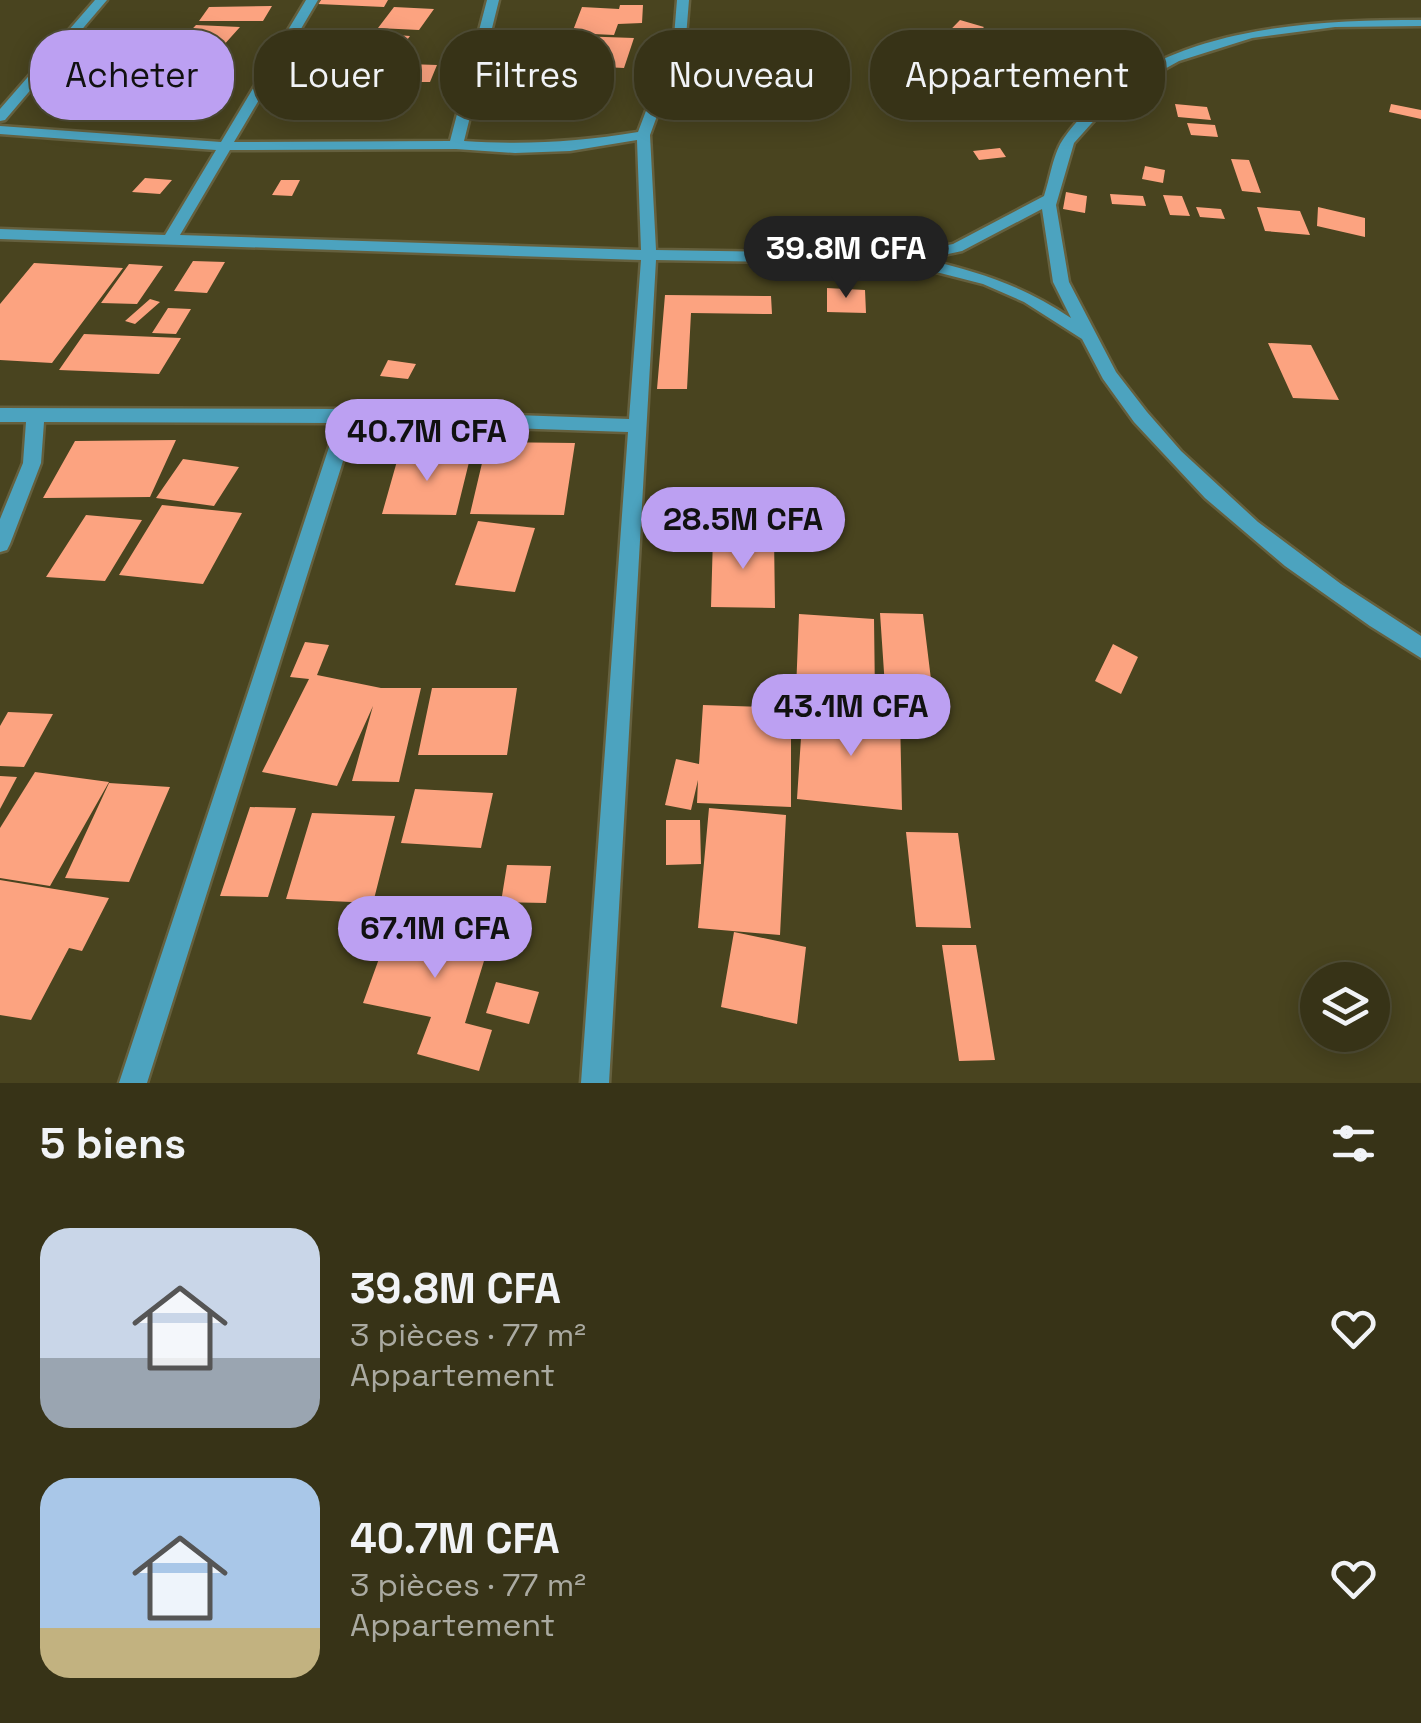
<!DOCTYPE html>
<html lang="fr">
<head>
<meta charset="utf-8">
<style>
	:root { --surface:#373317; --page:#3e3b20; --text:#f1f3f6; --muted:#aaaaa1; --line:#514e36; --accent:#bca0f2 }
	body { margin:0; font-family:"Space Grotesk",sans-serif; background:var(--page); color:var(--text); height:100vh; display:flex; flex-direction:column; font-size:38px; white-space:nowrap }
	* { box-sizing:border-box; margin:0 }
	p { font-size:32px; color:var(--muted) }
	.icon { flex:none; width:55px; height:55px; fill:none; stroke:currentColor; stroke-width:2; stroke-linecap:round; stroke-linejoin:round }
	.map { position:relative; height:1083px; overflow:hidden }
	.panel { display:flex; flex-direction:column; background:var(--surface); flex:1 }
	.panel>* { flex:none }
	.top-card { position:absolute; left:30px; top:30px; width:1362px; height:90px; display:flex; gap:20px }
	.buttons { position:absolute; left:1300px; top:962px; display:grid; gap:20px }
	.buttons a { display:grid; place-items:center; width:90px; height:90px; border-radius:50%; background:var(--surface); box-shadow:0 5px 25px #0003,0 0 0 2px var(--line); font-size:50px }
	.price { position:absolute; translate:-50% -85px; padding:0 22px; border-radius:35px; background:var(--accent); color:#111; font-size:32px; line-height:65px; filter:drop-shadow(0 2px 5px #0008) }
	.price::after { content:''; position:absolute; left:50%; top:60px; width:30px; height:22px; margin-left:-15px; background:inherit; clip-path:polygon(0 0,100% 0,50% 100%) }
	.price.current { background:#222; color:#fff }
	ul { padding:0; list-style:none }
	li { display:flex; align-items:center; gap:30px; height:250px; padding:0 40px }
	li span { display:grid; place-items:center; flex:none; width:280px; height:200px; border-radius:30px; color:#555 }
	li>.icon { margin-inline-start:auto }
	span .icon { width:120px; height:120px; fill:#fffc; stroke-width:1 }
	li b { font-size:42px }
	h2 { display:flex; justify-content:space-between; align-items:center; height:120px; padding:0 40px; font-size:42px }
	.tag { padding:0 35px; border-radius:40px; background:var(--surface); box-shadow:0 5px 25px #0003,0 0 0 2px var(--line); font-size:35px; line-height:90px }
	.tag.current { background:var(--accent); color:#111 }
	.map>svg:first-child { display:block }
</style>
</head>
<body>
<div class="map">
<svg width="1421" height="1083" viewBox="0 0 1421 1083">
	<rect width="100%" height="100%" fill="#49441f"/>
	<!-- building -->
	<path fill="#fca380" d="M321,0h67l-4,7 -66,-3z
		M620,5h23l-1,18 -24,1 -4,11 -42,-2 10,-26 37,2z
		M272,6l-9,15h-64l10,-14z
		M394,7l40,2 -15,21 -41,-2z
		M960,20l24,7 -31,32 -24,-7z
		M196,25l44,2 -18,20 -45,-2z
		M143,32l42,1 -49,58 -75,-2 34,-36h28z
		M789,33l33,4 -11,27 -34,-4z
		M382,34l28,2 -11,15h7l-8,12 -36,-3z
		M325,35h46l-13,25h-72l13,-21h24z
		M576,36l58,2 -10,30 -60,-3z
		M518,37l44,1 -3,11h-11l-5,14 -34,-1z
		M1028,42l26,9 -13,11 -27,-9z
		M367,64h41l29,1 -7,17h-58l45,6 -9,10 -55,-7 9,-9h-4z
		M562,69h37l-4,23h-38z
		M998,76l19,5 -12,15 -19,-6z
		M512,89l30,1 -4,12 -31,-1z
		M1175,104l32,3 4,13 -33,-3z
		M1391,104l30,6v9l-32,-7z
		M1187,123l28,2 3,12 -27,-2z
		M1000,148l6,9 -27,3 -6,-9z
		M1231,159l18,1 12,33 -19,-2z
		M1145,166l20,4 -2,13 -21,-4z
		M145,178l27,2 -12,14 -28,-2z
		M281,180h19l-8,16 -20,-1z
		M1066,192l21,4 -2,17 -22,-4z
		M1110,194l33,2 3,10 -34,-2z
		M1163,195l19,1 8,20 -20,-1z
		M1196,207l25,2 4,10 -25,-2z
		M1257,207l43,4 10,24 -45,-4z
		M1318,207l47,11v19l-48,-11z
		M193,261l32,1 -18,31 -33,-2z
		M34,263l89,5 -71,95 -52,-3v-56z
		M129,264l34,2 -26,38 -36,-1z
		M827,288l38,2 1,23 -39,-1z
		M665,295l106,1 1,18 -81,-1 -4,76h-30z
		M150,299l10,3 -25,22 -10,-3z
		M168,308l23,1 -15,25 -24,-1z
		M84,334l97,4 -22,36 -100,-4z
		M1268,343l43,2 28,55 -46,-2z
		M388,360l28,4 -8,15 -28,-3z
		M176,440l-26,57 -107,1 32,-57z
		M487,442l88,1 -11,72 -94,-1z
		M399,454h72l-15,61 -74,-1z
		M183,459l56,8 -25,39 -58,-8z
		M162,505l80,8 -39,71 -84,-9z
		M86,515l56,5 -37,61 -59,-4z
		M478,521l57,7 -20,64 -60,-7z
		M713,536l61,1 1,71 -64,-1z
		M880,613l43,1 11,90 -48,-2z
		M799,614l75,5 1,78 -79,-6z
		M305,642l24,3 -12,30 64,13h40l-22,94 -47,-1 21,-75 -36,80 -75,-14 47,-93 -19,-2z
		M1113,644l25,13 -17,37 -26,-13z
		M432,688h85l-10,67h-89z
		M703,705l88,3v99l-94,-4 1,-23 -7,30 -26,-5 11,-46 23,5z
		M803,707l97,9 2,94 -105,-11z
		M8,712l45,2 -29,53 -24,-1v-40z
		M35,772l74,10 -59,104 -50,-8v-50z
		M0,776l17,1 -17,32z
		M109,783l61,4 -41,95 -64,-4z
		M415,789l78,4 -12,55 -80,-5z
		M250,807l46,1 -28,89 -48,-1z
		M709,808l77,7 -6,120 -82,-7z
		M312,813l83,3 -22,87 -87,-4z
		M666,820h34l1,44 -35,1z
		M906,832l52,1 13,95 -55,-1z
		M507,865l44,1 -5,37 -45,-1z
		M0,880l109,18 -27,53 -13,-3 -38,72 -31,-5z
		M398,906l97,19 -30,98 27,7 -13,41 -62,-17 14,-37 -68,-14z
		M734,932l72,15 -9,77 -76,-17z
		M942,945h34l19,115 -36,1z
		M496,982l43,10 -10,32 -43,-11z"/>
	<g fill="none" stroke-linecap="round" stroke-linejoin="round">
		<!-- minor casing -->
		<g stroke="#65603e" stroke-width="5">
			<path id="minor" d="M95,0h12l-102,120 -5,1v-12z
				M306,0h12l-84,142 216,-1 37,-141h12l-35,141c60,4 114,1 174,-9l36,-95 3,-37h12l-3,37 -36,98 6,115 248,4 49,-10 91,-48c6,-17 9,-43 20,-58 80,-110 233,-118 357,-118v6l-86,1 -83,11 -73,23 -63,35 -42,47 -18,62 13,77 47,90 31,40 34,39 77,71 83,62 80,52v22l-51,-32 -85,-60 -80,-68 -71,-76 -31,-43 -21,-40 -58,-37 -41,-18 -78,-20 -249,-4 -47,823h-28l47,-651 -273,-9 -208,660h-28l218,-660 -293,-1 -3,41 -31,81 -3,6 -7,2v-33l23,-56 3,-41h-26v-14l348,1 281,10 12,-159 -641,-21v-10l165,6 51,-85 -216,-16v-8l221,16zM637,140l4,110 -461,-15 50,-85 226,-1 59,4 55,-2zM1042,209l11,73 18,36c-49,-33 -90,-45 -146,-59l37,-8z"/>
		</g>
		<!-- minor -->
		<use href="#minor" fill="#4ca3bf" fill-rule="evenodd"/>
	</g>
</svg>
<div class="buttons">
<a><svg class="icon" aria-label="layers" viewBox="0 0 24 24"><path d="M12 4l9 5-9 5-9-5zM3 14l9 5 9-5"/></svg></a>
</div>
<b class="price current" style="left:846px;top:301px">39.8M CFA</b>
<b class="price" style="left:427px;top:484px">40.7M CFA</b>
<b class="price" style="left:743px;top:572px">28.5M CFA</b>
<b class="price" style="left:851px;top:759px">43.1M CFA</b>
<b class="price" style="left:435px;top:981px">67.1M CFA</b>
<div class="top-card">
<a class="tag current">Acheter</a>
<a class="tag">Louer</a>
<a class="tag">Filtres</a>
<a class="tag">Nouveau</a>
<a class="tag">Appartement</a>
</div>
</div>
<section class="panel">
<h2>5 biens<svg class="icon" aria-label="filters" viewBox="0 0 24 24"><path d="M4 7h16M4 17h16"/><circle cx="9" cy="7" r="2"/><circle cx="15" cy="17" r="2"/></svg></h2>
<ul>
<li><span style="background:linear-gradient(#c9d6e8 65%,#9aa5b1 0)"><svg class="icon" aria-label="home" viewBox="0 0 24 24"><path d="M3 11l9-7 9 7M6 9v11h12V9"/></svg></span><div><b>39.8M CFA</b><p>3 pièces · 77 m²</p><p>Appartement</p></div><svg class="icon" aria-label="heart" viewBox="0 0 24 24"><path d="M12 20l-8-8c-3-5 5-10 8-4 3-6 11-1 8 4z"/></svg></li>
<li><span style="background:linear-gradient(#a9c7e8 75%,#c2b280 0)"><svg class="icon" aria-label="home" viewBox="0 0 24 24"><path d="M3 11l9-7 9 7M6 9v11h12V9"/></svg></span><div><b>40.7M CFA</b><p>3 pièces · 77 m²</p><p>Appartement</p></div><svg class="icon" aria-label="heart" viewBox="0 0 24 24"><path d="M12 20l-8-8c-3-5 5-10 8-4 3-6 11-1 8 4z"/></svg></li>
</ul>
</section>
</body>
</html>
